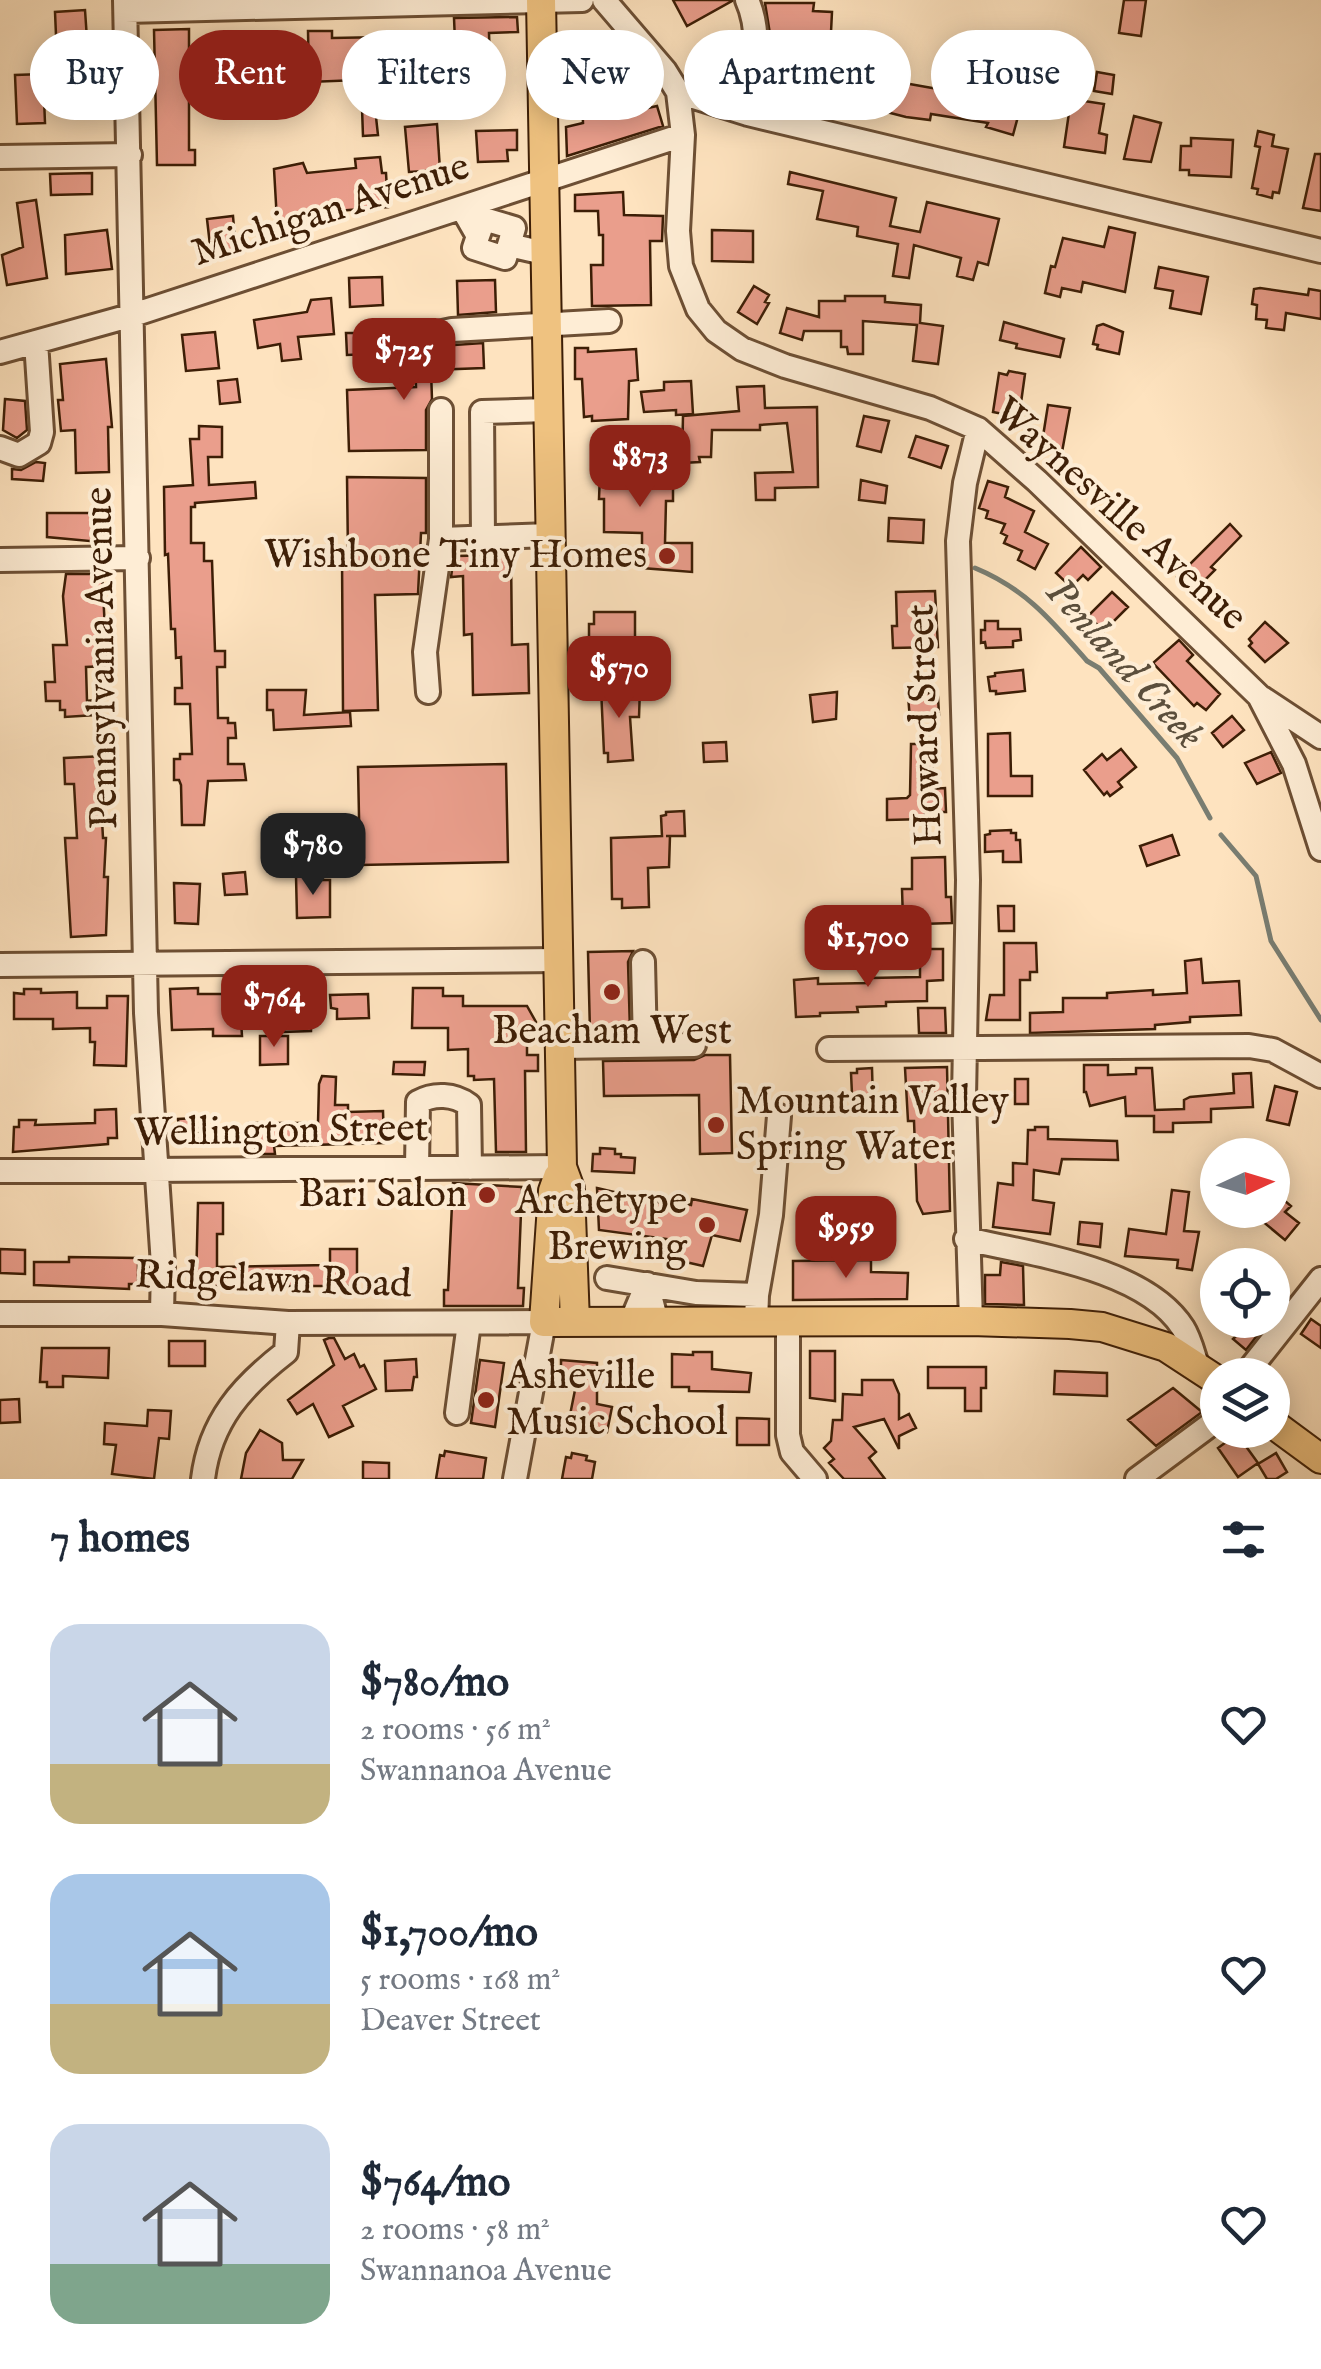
<!DOCTYPE html>
<html lang="en">
<head>
<meta charset="utf-8">
<style>
	:root { --surface:#fff; --page:#f6f6f7; --text:#1f2937; --muted:#747a83; --accent:#8f2418 }
	body { margin:0; font-family:"IM FELL English",serif; background:var(--page); color:var(--text); height:100vh; display:flex; flex-direction:column; font-size:38px; white-space:nowrap }
	* { box-sizing:border-box; margin:0 }
	p { font-size:32px; color:var(--muted) }
	.icon { flex:none; width:55px; height:55px; fill:none; stroke:currentColor; stroke-width:2; stroke-linecap:round; stroke-linejoin:round }
	.map { position:relative; height:1479px; overflow:hidden }
	.side { display:flex; flex-direction:column; background:var(--surface); flex:1 }
	.side>* { flex:none }
	.hud { position:absolute; left:30px; top:30px; width:1262px; height:90px; display:flex; gap:20px }
	.needle { width:65px; rotate:86deg }
	.controls { position:absolute; left:1200px; top:1138px; display:grid; gap:20px }
	.controls a { display:grid; place-items:center; width:90px; height:90px; border-radius:50%; background:var(--surface); box-shadow:0 5px 25px #0003; font-size:50px }
	.price { position:absolute; translate:-50% -85px; padding:0 22px; border-radius:20px; background:var(--accent); color:#fff; font-size:32px; line-height:65px; filter:drop-shadow(0 2px 5px #0008) }
	.price::after { content:''; position:absolute; left:50%; top:60px; width:30px; height:22px; margin-left:-15px; background:inherit; clip-path:polygon(0 0,100% 0,50% 100%) }
	.price.current { background:#222; color:#fff }
	ul { padding:0; list-style:none }
	li { display:flex; align-items:center; gap:30px; height:250px; padding:0 50px }
	li span { display:grid; place-items:center; flex:none; width:280px; height:200px; border-radius:30px; color:#555 }
	li>.icon { margin-inline-start:auto }
	span .icon { width:120px; height:120px; fill:#fffc; stroke-width:1 }
	li b { font-size:42px }
	h2 { display:flex; justify-content:space-between; align-items:center; height:120px; padding:0 50px; font-size:42px }
	.pill { padding:0 35px; border-radius:45px; background:var(--surface); box-shadow:0 5px 25px #0003; font-size:35px; line-height:90px }
	.pill.current { background:var(--accent); color:#fff }
	.map>svg:first-child { display:block }
</style>
</head>
<body>
<div class="map">
<svg width="1321" height="1479" viewBox="0 0 1321 1479">
	<rect width="100%" height="100%" fill="#fee3bf"/>
	<filter id="stains"><feTurbulence type="fractalNoise" baseFrequency=".002" numOctaves="4"/><feColorMatrix values="0 0 0 0 .2 0 0 0 0 .09 0 0 0 0 .02 0 0 0 .5 -.17"/></filter>
	<radialGradient id="worn" r=".72"><stop offset=".6" stop-color="#630" stop-opacity="0"/><stop offset="1" stop-color="#630" stop-opacity=".3"/></radialGradient>
	<g fill="none" stroke-linecap="round" stroke-linejoin="round">
		<!-- stream -->
		<path stroke="#797d71" stroke-width="5" d="M975,568c51,21 77,53 112,93l12,7 78,90 33,60
			M1221,835l35,41 15,65 50,79"/>
	</g>
	<!-- building -->
	<path fill="#ea9e8c" stroke="#3d1e06" stroke-width="2.5" d="M673,0h59v1l-45,25z
		M1124,0h22l-5,36 -22,-3z
		M765,3h49l-1,8 19,1 -1,20 -61,2z
		M85,10l2,29 -14,1v-5h-17l-1,-23z
		M517,17l1,15 -29,1 2,63 -16,1 -1,-31 -14,-1 -52,3v10l-99,4 -1,-51h24v7l53,-1v9l70,-5 -1,-23z
		M189,29v121h6v15h-38l-3,-135z
		M262,32l1,34 -28,1 -1,-34z
		M615,64l6,50 36,-8 6,20 -96,30 -1,-29 17,-4 -2,-58z
		M881,64l26,6 -3,13 90,16 4,-13 26,8 -11,41 -27,-8 2,-4 -57,-9 -1,6 -24,-3 -78,-20 7,-30 43,10z
		M1097,72l17,3 -2,19 -18,-3z
		M43,74l2,49 -28,1 -2,-49z
		M1071,99l33,5 -5,29 8,2 -2,18 -41,-6z
		M362,108h13l3,27 -15,1z
		M1134,116l27,7 -10,39 -27,-3z
		M437,124l3,46 -31,2 -4,-45z
		M517,130v20h-10l1,11 -30,1 -2,-31z
		M1258,131l16,4 -2,11 16,3 -9,44 -6,-1 -1,6 -15,-4 1,-5 -6,-1 8,-41 -5,-1z
		M1191,138l42,2 -2,37 -42,-2v-5h-9l1,-24h10z
		M1315,154h6v57l-18,-3z
		M380,157l2,16h4l2,34 -78,6 -13,3v3l-20,2 -3,-52 29,-6 4,10 49,-5 -1,-9z
		M790,172l106,26 -6,28 30,6 7,-30 72,17 -11,46 -10,-3 -5,18 -16,-4 4,-18 -47,-13 -5,33 -16,-2 5,-32 -41,-8 1,-9 -41,-8 6,-28 -35,-7z
		M92,173v21l-41,1 -1,-21z
		M623,192l1,23 39,1 -1,25h-12l1,64 -59,1 -1,-41h12v-30h-4l-1,-24h-23v-16z
		M36,200l11,78 -40,7 -5,-30 21,-8 -6,-44z
		M233,216l3,35 -25,3 -4,-35z
		M1109,227l26,6 -10,59 -42,-10 -2,10 -19,-4 -2,9 -15,-4 6,-27 4,1 8,-29 41,9z
		M107,230l5,39 -46,5 -1,-39z
		M712,230l41,1v31l-41,-1z
		M1159,267l49,10 -7,37 -31,-6 3,-17 -18,-3z
		M382,277l1,28 -33,2 -1,-29z
		M495,280l1,32 -38,3 -1,-34z
		M754,286l15,9 -4,7 4,1 -12,21 -19,-12z
		M1260,288l48,7 1,-6 12,2v28l-35,-6 -2,17 -18,-2 1,-8 -11,-1 1,-14 -5,-1 2,-15z
		M845,296h40v6l36,3 -1,18 23,3 -5,38 -25,-3 4,-36 -54,-4v33h-15l-1,-7h-6v-16h-37l-2,9 -22,-7 7,-25 32,9v-16h26z
		M331,298l3,36 -36,3 3,22 -19,2 -2,-17 -22,4 -4,-28 53,-8 4,-12z
		M1004,322l60,17 -4,18 -44,-9 1,-4 -17,-4z
		M1103,324l20,8 -4,22 -22,-5 1,-4 -5,-1 4,-18z
		M215,332l4,36 -33,3 -4,-36z
		M346,333h21l1,21 -21,1z
		M483,343l1,25 -53,2 1,29 -6,11v40l-77,1 -2,-61 69,-3 -1,-34 39,-8z
		M575,348h13v4l48,-3 2,31 -9,1 -1,38 -36,2v-5l-8,1 -2,-38h-7z
		M106,359l6,68h-4l1,45 -33,1 -1,-43 -14,1 -3,-31h5l-3,-36z
		M1009,371l16,3 -5,36 -11,-2 -1,7 -15,-3 6,-39 8,2z
		M237,379l3,23 -20,2 -2,-23z
		M691,381l2,33 -17,1v-5l-32,2 -3,-20 23,-2v-8z
		M764,386l1,22 52,-1 1,80 -43,1v12h-19l-1,-27 38,-1 -6,-49 -27,2v5h-48l-1,27h-12l1,5 -18,1 1,-47 56,-5 -2,-24z
		M5,399l20,2 2,29 -10,8 -14,-8z
		M1048,405l22,3 -8,44 -21,-3z
		M864,416l25,5 -8,31 -24,-6z
		M199,426l23,1v30h-14l1,28 46,-3 1,16 -61,5v4h-4v36h13v18h8l3,90h10v16h-8l1,51h10v5h7l1,15h-8v26h16l2,16 -38,1 -4,44h-22l-1,-40 -2,-5h-5v-21h6v-5h12l-2,-50h-15v-16h7l-1,-31 -5,1 -1,-29h-4l-3,-75 -3,1 -1,-68 29,-2 -3,-46h9z
		M916,436l32,10 -7,22 -32,-11z
		M594,448l34,1v37l29,1 -3,-17 19,-3v34h-7l-1,42h27v29l-50,-4v-35l-38,-1v-33h-5l1,-25h-6z
		M36,462l9,1 -2,18 -31,-2v-10l9,1z
		M347,477l79,1v55h-5l-3,61 -43,1 3,115 -35,1 -1,-155h6z
		M861,480l26,6 -2,17 -26,-3z
		M988,481l20,6 -3,10 29,14 -9,21 23,12 -13,25 -17,-9 4,-9 -18,-8 3,-7 -6,-3 4,-9 -19,-6 2,-7 -9,-3z
		M47,513h54v5h4v19h-5v5l-53,-5z
		M889,518l35,2 -1,23 -35,-2z
		M1230,524l11,12 -30,31 4,3 -22,22 -16,-15z
		M1081,547l20,20 -13,13 -5,-5 -12,12 -15,-14z
		M511,555l1,90 16,-1 1,49 -56,2 -1,-61 -8,1 -1,-59 -12,1 3,-21z
		M66,574h36l5,92 -21,1 1,34 8,-1v15l-30,2v-7h-5v-9h-14l-1,-19h10l-2,-37h14l-4,-49z
		M935,591l3,56 -45,1 -1,-22h5l-1,-34z
		M1112,592l16,15 -24,24 -16,-15z
		M594,612h41v26h-29v6h-17v-20h5z
		M985,621h13v8h22l1,11 -8,1v6l-27,1 -1,-6 -4,1v-13h4z
		M1265,622l23,21 -23,19 -16,-16 3,-3 -3,-4z
		M1179,640l14,15 -6,6 33,33 -14,16 -9,-7 -3,3 -41,-43z
		M1023,670l2,21 -29,3v-3h-6l-2,-14 7,-1v-3z
		M601,688h39l-1,29h-9l3,43 -25,2v-9h-4z
		M267,690h39l-2,25 46,-3 1,14 -77,4 -1,-20h-6z
		M837,692l-1,27 -23,3 -3,-27z
		M933,693l1,4h4l1,18h-4v4l-25,1 -2,-25z
		M1232,716l12,14 -21,17 -11,-14z
		M1010,733l1,43h21v20h-44v-62z
		M726,742l1,19 -23,1 -1,-19z
		M911,744h22l-1,45 13,-1 1,24h-21v7l-38,1v-21l20,-1 3,-3z
		M1121,749l15,18 -18,15 4,5 -12,9 -3,-4 -3,3 -20,-25 18,-16 5,6z
		M1271,752l10,21 -24,11 -12,-21z
		M105,756l1,17h-3v10h-3l3,55h3l-2,39h4l-2,58 -35,2 -6,-99h12l-3,-54h-9l-1,-26z
		M506,764l2,98 -148,3 -2,-98z
		M684,811l1,25h-19h4l-1,31 -21,1 1,39 -27,1v-9h-10l-1,-61 51,-2 -1,-20 5,-1v-3z
		M1011,830v3h5v7h4l1,22h-18v-11l-18,1v-17l5,-1v-3z
		M1172,835l7,20 -32,11 -7,-20z
		M945,857l1,40h5l1,26 -31,1v-5l-18,1 -1,-31h10v-31z
		M245,872l2,22 -22,1 -2,-21z
		M296,876h13v4h21v37l-33,1z
		M174,883l26,1 -2,40 -23,-1z
		M998,906h16v25h-15z
		M1004,943h32l1,29h-7v8h-10v40h-34l4,-25h14z
		M920,949h23v31l-16,1v20l-41,1v4l-29,1 1,5 -38,1v3l-24,1 -2,-37 24,-2v6l51,-1v-5l51,-1z
		M633,951l-5,11 2,69 -40,1 -2,-80z
		M1201,959l2,24 36,-2 2,34 -51,2v5l-35,3v4l-125,4v-20l33,-1v-14h44v-5l46,-3v5l34,-2 -2,-32z
		M198,988v6h26v-5h15l3,47h-29v-7l-41,1 -2,-41z
		M413,988h30v8h20v10h64l9,16 -9,17v16h11v16h-13l1,81h-30l-2,-73 -20,1v-4h-6v-27l-20,1v-22h-36z
		M24,989h17v4l36,-1v16h30v-12h21l-2,70 -32,-1 1,-23h-5v-14l-37,1v-10h-39v-26l10,1z
		M368,994l1,24 -32,1v-10l-6,-1 -1,-13z
		M283,1003h28v28l-27,1z
		M918,1008h27l1,25h-27z
		M260,1036h28v28l-28,1z
		M705,1055h25l2,98 -32,1 -1,-59 -95,1 -1,-35 91,-1z
		M394,1062h31l-1,13 -31,-1z
		M1084,1065h24v10l28,-1v-6h16l3,42 29,-1v-9l6,-3 44,-4 -1,-19 18,-1 2,34 -42,2v13l-38,1v9h-19v-16h-28l-1,-19 -35,9 -4,-14h-2z
		M947,1067l3,144 -27,3 -6,-13 -3,-80h-6l-3,-53z
		M872,1068l1,34h-15v-8h-6l-1,-21h6v-4z
		M322,1076l14,1 -1,28h13v7l35,-1 1,32 -110,3 1,8h-19l-1,-8h-6v-23h69l1,-39z
		M1015,1079h13v25h-13z
		M1275,1086l22,6 -8,33 -22,-5z
		M116,1109l1,29h-9v6l-95,8 1,-25h5v-7h17l-1,5 60,-2v-13z
		M197,1118l1,22 -18,1 -2,-22z
		M1035,1127h13v12l69,2 1,19 -56,-1 -3,15 -25,-4 -1,30 21,3 -4,31 -57,-7 5,-44 15,2v-22l14,1 1,-34h7z
		M600,1148l15,1v5h6v3l14,1 -1,15 -42,-2 1,-17h7z
		M453,1183l69,4 -4,101h6l-1,18h-79v-16h4z
		M597,1188l64,15v-5l30,7 1,-6 55,11 -7,31 -28,-6 -9,31 -39,-9 3,-18 -68,-9z
		M1172,1190l17,2 -5,39 15,1 -7,38 -15,-2 1,-8 -53,-4 4,-27 37,5z
		M1272,1190l19,16 -6,6 14,11 -14,17 -36,-30h23z
		M198,1203h25v31h-6v33l113,-2v-16h27v37h-161z
		M1080,1222l22,2 -2,23 -22,-3z
		M0,1249l25,1v24l-25,-1z
		M69,1257l69,1v26h-9v5l-95,-4v-23h35z
		M871,1260v12l37,1 -1,26 -114,1v-39z
		M1001,1262l22,4 1,39 -39,-1v-29h15z
		M1311,1319l10,7v22l-20,-14z
		M1220,1320h49l-23,30 -13,-11 5,-5z
		M329,1338h5l11,21 9,-5 6,13 4,-2 12,24 -33,17 10,20 -24,11 -16,-33 -16,10 -9,-14 46,-35 -10,-25z
		M169,1341h36v25h-36z
		M42,1348h67l-1,30 -45,-2v11h-16v-5h-7z
		M810,1351h25v50l-25,-3z
		M693,1352h19v17l39,4 -2,19 -60,-1v-4h-17v-33l21,1z
		M416,1359l1,18h-3l-2,13 -26,1 -1,-30z
		M480,1360l24,3 -9,64 -24,-4z
		M561,1360l36,3v41l15,3 -5,25 -39,-7 8,-40h-15z
		M928,1367h58v21h-5v23h-16v-23h-37z
		M1055,1371l52,2v23l-53,-2z
		M862,1380h31l6,14v25l10,-5 7,14 -17,8v13l-15,-30 -30,8 22,25 -7,6 16,21h-41l-15,-16 5,-4 -10,-11 7,-7 2,-21h9l1,-26 19,1z
		M1173,1388l29,24 -46,34 -28,-26z
		M19,1399l1,23 -20,1v-23z
		M148,1410l23,1 -2,28 -10,-1 -5,41 -42,-5 4,-29 -12,-1 1,-21 42,3z
		M737,1418l32,1v26h-32z
		M260,1430l22,13 1,17h20l-11,19h-51l5,-26z
		M1237,1434l21,29 -20,14 -20,-29z
		M445,1451l41,7 -3,21h-47l4,-24 4,1z
		M572,1453l15,3 -1,4 9,2 -3,17h-30l4,-22 5,1z
		M1276,1453l11,19 -11,7h-9l-9,-15z
		M363,1462l26,1v16h-26z"/>
	<g fill="none" stroke-linecap="round" stroke-linejoin="round">
		<!-- minor casing -->
		<g stroke="#6d4f34" stroke-width="28">
			<path id="minor" d="M125,0l21,1013 17,252 -1,49
				M604,0l61,71 13,21 70,22 573,137
				M747,0c16,35 6,77 1,114
				M126,11l456,-11
				M678,92l5,43 -5,96 3,35 17,43 18,22 26,18 43,17 145,42 48,21 59,52 222,215 35,68 27,85
				M0,157l130,-2
				M462,208l16,28 -4,12 31,10 4,-13 35,8
				M478,236l6,-17 30,9 -5,17
				M386,348l19,-8 47,-10 157,-9
				M0,352l133,-37 550,-180
				M0,448l19,7 20,-12 3,-11 -6,-90
				M483,537l-1,-125 65,-2
				M441,539v-129
				M0,560l138,-2
				M428,692l-3,-40 16,-113 109,-4
				M1262,698l59,39
				M643,962l2,83
				M0,965l560,-5
				M560,1047l134,-2
				M829,1049l420,-3 24,4 48,26
				M417,1168l1,-66c16,-9 36,-8 51,3l1,63
				M0,1171l562,-4
				M966,1239c65,15 179,29 217,89 7,11 10,25 14,37
				M607,1278l89,15 61,2
				M0,1314h162l126,9 256,-1 -29,157
				M971,1321l-7,-223 4,-218 -10,-339 7,-58 13,-54
				M631,1322l16,-38 10,38
				M756,1322l1,-27 14,-80 8,-99
				M788,1322v113l4,17 23,27
				M1245,1375l76,-96
				M457,1413l12,-90
				M203,1479c7,-58 39,-93 83,-127l2,-29
				M1137,1479l81,-60"/>
		</g>
		<!-- major casing -->
		<g stroke="#3d1e06" stroke-width="32">
			<path id="major" d="M541,0l21,1167 8,22 5,133
				M558,1177l-5,14 -9,131 427,-1 99,3 32,3 64,20 52,34
				M1272,1423l49,36"/>
		</g>
		<!-- minor -->
		<use href="#minor" stroke="#feedd5" stroke-width="22"/>
		<!-- major -->
		<use href="#major" stroke="#efc280" stroke-width="28"/>
	</g>
	<!-- markers -->
	<g fill="#8f2418" stroke="#feedd5" stroke-width="4">
		<circle cx="667" cy="556" r="10"/>
		<circle cx="612" cy="992" r="10"/>
		<circle cx="716" cy="1125" r="10"/>
		<circle cx="487" cy="1195" r="10"/>
		<circle cx="707" cy="1225" r="10"/>
		<circle cx="486" cy="1400" r="10"/>
	</g>
	<g text-anchor="middle" dominant-baseline="central" stroke-width="8" stroke-linejoin="round" paint-order="stroke">
		<!-- street labels -->
		<g font-size="40" fill="#3d1e06" stroke="#feedd5">
			<text transform="translate(331 211) rotate(-18)">Michigan Avenue</text>
			<text transform="translate(1119 515) rotate(42)">Waynesville Avenue</text>
			<text transform="translate(103 658) rotate(-91)">Pennsylvania Avenue</text>
			<text transform="translate(926 725) rotate(-92)">Howard Street</text>
			<text transform="translate(281 1132) rotate(-1)">Wellington Street</text>
			<text transform="translate(273 1281) rotate(2)">Ridgelawn Road</text>
		</g>
		<!-- poi labels -->
		<g font-size="40" fill="#3d1e06" stroke="#feedd5" text-anchor="end">
			<text x="647" y="556">Wishbone Tiny Homes</text>
			<text x="612" y="1032" text-anchor="middle">Beacham West</text>
			<text x="736" y="1102" text-anchor="start">Mountain Valley<tspan x="736" dy="46">Spring Water</tspan></text>
			<text x="467" y="1195">Bari Salon</text>
			<text x="687" y="1202">Archetype<tspan x="687" dy="46">Brewing</tspan></text>
			<text x="506" y="1377" text-anchor="start">Asheville<tspan x="506" dy="46">Music School</tspan></text>
		</g>
		<!-- water labels -->
		<g font-size="42" font-style="italic" fill="#5b4e3b" stroke="#feedd5">
			<text transform="translate(1124 664) rotate(48)">Penland Creek</text>
		</g>
	</g>
	<rect width="100%" height="100%" filter="url(#stains)"/>
	<rect width="100%" height="100%" fill="url(#worn)"/>
</svg>
<div class="controls">
<a><svg class="needle" viewBox="-14 -14 28 28"><path d="M0-13l5 13h-10z" fill="#e53935"/><path d="M0 13l5-13h-10z" fill="#747a83"/></svg></a>
<a><svg class="icon" aria-label="locate" viewBox="0 0 24 24"><circle cx="12" cy="12" r="6"/><path d="M12 2v4M12 18v4M2 12h4M18 12h4"/></svg></a>
<a><svg class="icon" aria-label="layers" viewBox="0 0 24 24"><path d="M12 4l9 5-9 5-9-5zM3 14l9 5 9-5"/></svg></a>
</div>
<b class="price" style="left:404px;top:403px">$725</b>
<b class="price" style="left:640px;top:510px">$873</b>
<b class="price" style="left:619px;top:721px">$570</b>
<b class="price current" style="left:313px;top:898px">$780</b>
<b class="price" style="left:868px;top:990px">$1,700</b>
<b class="price" style="left:274px;top:1050px">$764</b>
<b class="price" style="left:846px;top:1281px">$959</b>
<div class="hud">
<a class="pill">Buy</a>
<a class="pill current">Rent</a>
<a class="pill">Filters</a>
<a class="pill">New</a>
<a class="pill">Apartment</a>
<a class="pill">House</a>
</div>
</div>
<section class="side">
<h2>7 homes<svg class="icon" aria-label="filters" viewBox="0 0 24 24"><path d="M4 7h16M4 17h16"/><circle cx="9" cy="7" r="2"/><circle cx="15" cy="17" r="2"/></svg></h2>
<ul>
<li><span style="background:linear-gradient(#c9d6e8 70%,#c2b280 0)"><svg class="icon" aria-label="home" viewBox="0 0 24 24"><path d="M3 11l9-7 9 7M6 9v11h12V9"/></svg></span><div><b>$780/mo</b><p>2 rooms · 56 m²</p><p>Swannanoa Avenue</p></div><svg class="icon" aria-label="heart" viewBox="0 0 24 24"><path d="M12 20l-8-8c-3-5 5-10 8-4 3-6 11-1 8 4z"/></svg></li>
<li><span style="background:linear-gradient(#a9c7e8 65%,#c2b280 0)"><svg class="icon" aria-label="home" viewBox="0 0 24 24"><path d="M3 11l9-7 9 7M6 9v11h12V9"/></svg></span><div><b>$1,700/mo</b><p>5 rooms · 168 m²</p><p>Deaver Street</p></div><svg class="icon" aria-label="heart" viewBox="0 0 24 24"><path d="M12 20l-8-8c-3-5 5-10 8-4 3-6 11-1 8 4z"/></svg></li>
<li><span style="background:linear-gradient(#c9d6e8 70%,#7fa58c 0)"><svg class="icon" aria-label="home" viewBox="0 0 24 24"><path d="M3 11l9-7 9 7M6 9v11h12V9"/></svg></span><div><b>$764/mo</b><p>2 rooms · 58 m²</p><p>Swannanoa Avenue</p></div><svg class="icon" aria-label="heart" viewBox="0 0 24 24"><path d="M12 20l-8-8c-3-5 5-10 8-4 3-6 11-1 8 4z"/></svg></li>
</ul>
</section>
</body>
</html>
